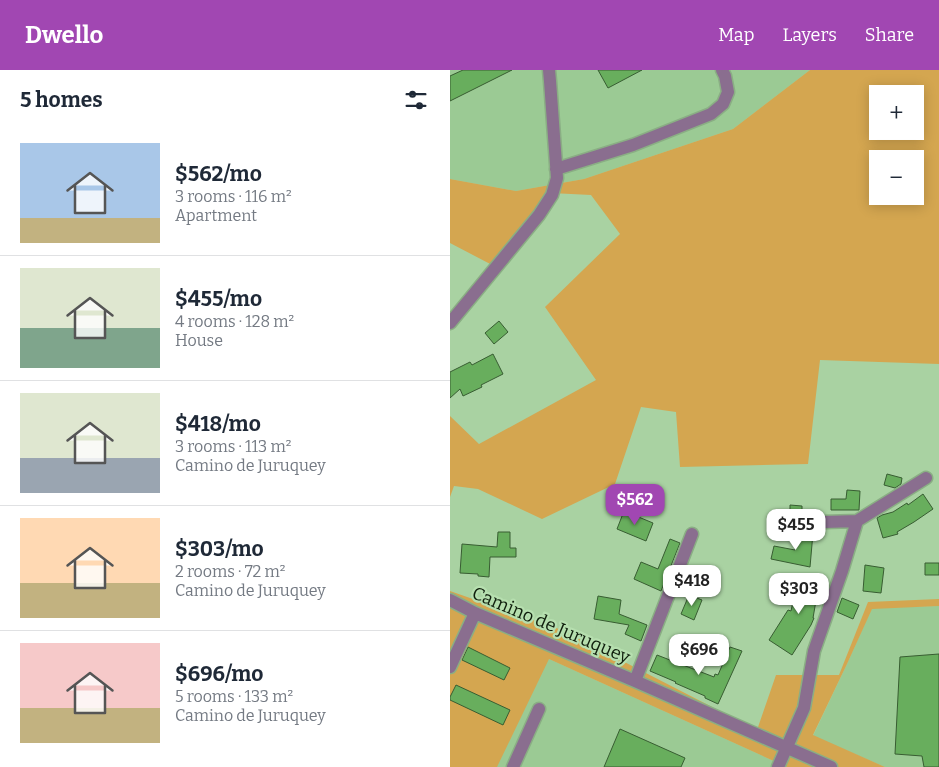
<!DOCTYPE html>
<html lang="en">
<head>
<meta charset="utf-8">
<style>
	:root { --surface:#fff; --page:#f2f2f3; --text:#1f2937; --muted:#747a83; --line:#e0e1e3; --accent:#a147b2 }
	body { margin:0; font-family:Bitter,serif; background:var(--page); color:var(--text); height:100vh; display:flex; flex-direction:column; font-size:19px; white-space:nowrap }
	* { box-sizing:border-box; margin:0 }
	p { font-size:16px; color:var(--muted) }
	.icon { flex:none; width:28px; height:28px; fill:none; stroke:currentColor; stroke-width:2; stroke-linecap:round; stroke-linejoin:round }
	.map { position:relative; flex:1; overflow:hidden }
	.details { display:flex; flex-direction:column; background:var(--surface); width:450px }
	.details>* { flex:none }
	.tools { position:absolute; left:419px; top:15px; display:grid; gap:10px }
	.tools a { display:grid; place-items:center; width:55px; height:55px; border-radius:0px; background:var(--surface); box-shadow:0 2px 12px #0003; font-size:25px }
	.price { position:absolute; translate:-50% -42px; padding:0 11px; border-radius:10px; background:#fff; color:#222; font-size:16px; line-height:32px; filter:drop-shadow(0 1px 2px #0008) }
	.price::after { content:''; position:absolute; left:50%; top:30px; width:15px; height:11px; margin-left:-8px; background:inherit; clip-path:polygon(0 0,100% 0,50% 100%) }
	.price.current { background:var(--accent); color:#fff }
	ul { padding:0; list-style:none }
	li { display:flex; align-items:center; gap:15px; height:125px; padding:0 20px }
	li+li { border-top:1px solid var(--line) }
	li span { display:grid; place-items:center; flex:none; width:140px; height:100px; border-radius:0px; color:#555 }
	li>.icon { margin-inline-start:auto }
	span .icon { width:60px; height:60px; fill:#fffc; stroke-width:1 }
	li b { font-size:21px }
	h2 { display:flex; justify-content:space-between; align-items:center; height:60px; padding:0 20px; font-size:21px }
	header { display:flex; align-items:center; gap:30px; box-sizing:border-box; height:70px; padding:0 25px; background:var(--accent); color:#fff }
	header strong { font-size:24px }
	nav { display:flex; gap:28px; margin-inline-start:auto; font-size:18px }
	main { display:flex; flex:1; min-height:0 }
	.map>svg:first-child { display:block }
</style>
</head>
<body>
<header>
<strong>Dwello</strong>
<nav><a>Map</a><a>Layers</a><a>Share</a></nav>
</header>
<main>
<section class="details">
<h2>5 homes<svg class="icon" aria-label="filters" viewBox="0 0 24 24"><path d="M4 7h16M4 17h16"/><circle cx="9" cy="7" r="2"/><circle cx="15" cy="17" r="2"/></svg></h2>
<ul>
<li><span style="background:linear-gradient(#a9c7e8 75%,#c2b280 0)"><svg class="icon" aria-label="home" viewBox="0 0 24 24"><path d="M3 11l9-7 9 7M6 9v11h12V9"/></svg></span><div><b>$562/mo</b><p>3 rooms · 116 m²</p><p>Apartment</p></div></li>
<li><span style="background:linear-gradient(#dfe7d0 60%,#7fa58c 0)"><svg class="icon" aria-label="home" viewBox="0 0 24 24"><path d="M3 11l9-7 9 7M6 9v11h12V9"/></svg></span><div><b>$455/mo</b><p>4 rooms · 128 m²</p><p>House</p></div></li>
<li><span style="background:linear-gradient(#dfe7d0 65%,#9aa5b1 0)"><svg class="icon" aria-label="home" viewBox="0 0 24 24"><path d="M3 11l9-7 9 7M6 9v11h12V9"/></svg></span><div><b>$418/mo</b><p>3 rooms · 113 m²</p><p>Camino de Juruquey</p></div></li>
<li><span style="background:linear-gradient(#ffd9b3 65%,#c2b280 0)"><svg class="icon" aria-label="home" viewBox="0 0 24 24"><path d="M3 11l9-7 9 7M6 9v11h12V9"/></svg></span><div><b>$303/mo</b><p>2 rooms · 72 m²</p><p>Camino de Juruquey</p></div></li>
<li><span style="background:linear-gradient(#f6c9c9 65%,#c2b280 0)"><svg class="icon" aria-label="home" viewBox="0 0 24 24"><path d="M3 11l9-7 9 7M6 9v11h12V9"/></svg></span><div><b>$696/mo</b><p>5 rooms · 133 m²</p><p>Camino de Juruquey</p></div></li>
</ul>
</section>
<div class="map">
<svg width="489" height="697" viewBox="0 0 489 697">
	<rect width="100%" height="100%" fill="#a9d2a2"/>
	<!-- built -->
	<path fill="#9bca94" d="M0,0h360l-77,59 -149,50 -68,12 -66,-12z
		M489,536v161h-54l-72,-31 34,-72 25,-56z
		M99,589l238,108h-337z"/>
	<!-- green -->
	<path fill="#d4a650" fill-rule="evenodd" d="M360,0h129v294l-119,-4 -12,104 -128,3 -4,-55 -35,-5 -26,77 -73,35 -64,-30 -24,-3 -4,11v-81l29,28 117,-64 -51,-73 75,-73 -29,-39 -40,-2 -57,73 -44,-23v-64l66,12 68,-12 149,-50zM428,24h37v37h-37zM428,89h37v37h-37z
		M0,521l112,39 195,100 19,-55h63l29,-73 71,-3v7l-67,3 -25,55 -34,71 72,32h-98l-238,-108 -52,108h-47z"/>
	<!-- building -->
	<path fill="#68ae5d" stroke="#385d32" d="M13,0h49l-62,31v-25z
		M148,0h44l-34,18z
		M49,251l9,11 -14,12 -9,-11z
		M43,284l10,20 -22,11 1,2 -19,9 -3,-7 -10,9v-26l20,-10 2,3z
		M437,404l15,4 -1,6 -6,4 -11,-3z
		M397,420l13,1 -1,19h-28v-11h15z
		M473,424l10,15 -19,13 -17,10 1,2 -15,4 -6,-20 5,-3 11,-3 14,-9 1,2z
		M340,435l12,1v9h-12z
		M174,441l29,12 -7,18 -29,-12z
		M48,462h12v16h6v9h-26l-1,20 -11,-1v-2l-18,-1 2,-29 35,3z
		M346,462l17,1 -3,34 -39,-8 3,-13 21,4z
		M220,469l10,4 -19,48 -27,-12 7,-17 17,7z
		M475,493h14v12h-14z
		M415,495l19,3 -3,25 -18,-2z
		M351,504l22,2 -1,14 -4,-1 -5,29h1l-3,7 -19,30 -23,-15 19,-30 3,1 3,-14 4,1z
		M239,525l13,5 -8,20 -13,-6z
		M148,526l23,4 -2,14 28,11 -6,16 -16,-7 4,-9 -35,-6z
		M392,528l17,7 -6,14 -16,-7z
		M18,577l42,21 -6,12 -42,-20z
		M280,577l12,4 -24,53 -13,-6v-2l-30,-13 1,-1 -26,-11 7,-16 57,22 1,-3 3,1z
		M489,584v113h-15l-2,-11 -27,-2 5,-97z
		M6,615l54,25 -7,15 -53,-25v-3z
		M170,659l65,29 -4,9h-77z"/>
	<g fill="none" stroke-linecap="round" stroke-linejoin="round">
		<!-- minor casing -->
		<g stroke="#8aae84" stroke-width="15">
			<path id="minor" d="M106,99l77,-24 78,-31 12,-10 5,-12 -3,-16 -3,-6
				M0,253l89,-108 13,-20 5,-17 -7,-97 -1,-11
				M342,453l65,-2
				M0,530l25,13 160,68 196,86
				M0,597l25,-54
				M185,611l57,-147
				M63,697l26,-58
				M328,697l26,-59 10,-57 28,-80 15,-50 69,-43"/>
		</g>
		<!-- minor -->
		<use href="#minor" stroke="#8a6e8f" stroke-width="12"/>
	</g>
	<g text-anchor="middle" dominant-baseline="central" stroke-width="4.5" stroke-linejoin="round" paint-order="stroke">
		<!-- street labels -->
		<g font-size="18" fill="#101f0d" stroke="#b6dfaf">
			<text transform="translate(101 555) rotate(23)">Camino de Juruquey</text>
		</g>
	</g>
</svg>
<div class="tools">
<a>+</a>
<a>−</a>
</div>
<b class="price current" style="left:185px;top:456px">$562</b>
<b class="price" style="left:346px;top:481px">$455</b>
<b class="price" style="left:242px;top:537px">$418</b>
<b class="price" style="left:349px;top:545px">$303</b>
<b class="price" style="left:249px;top:606px">$696</b>
</div>
</main>
</body>
</html>
